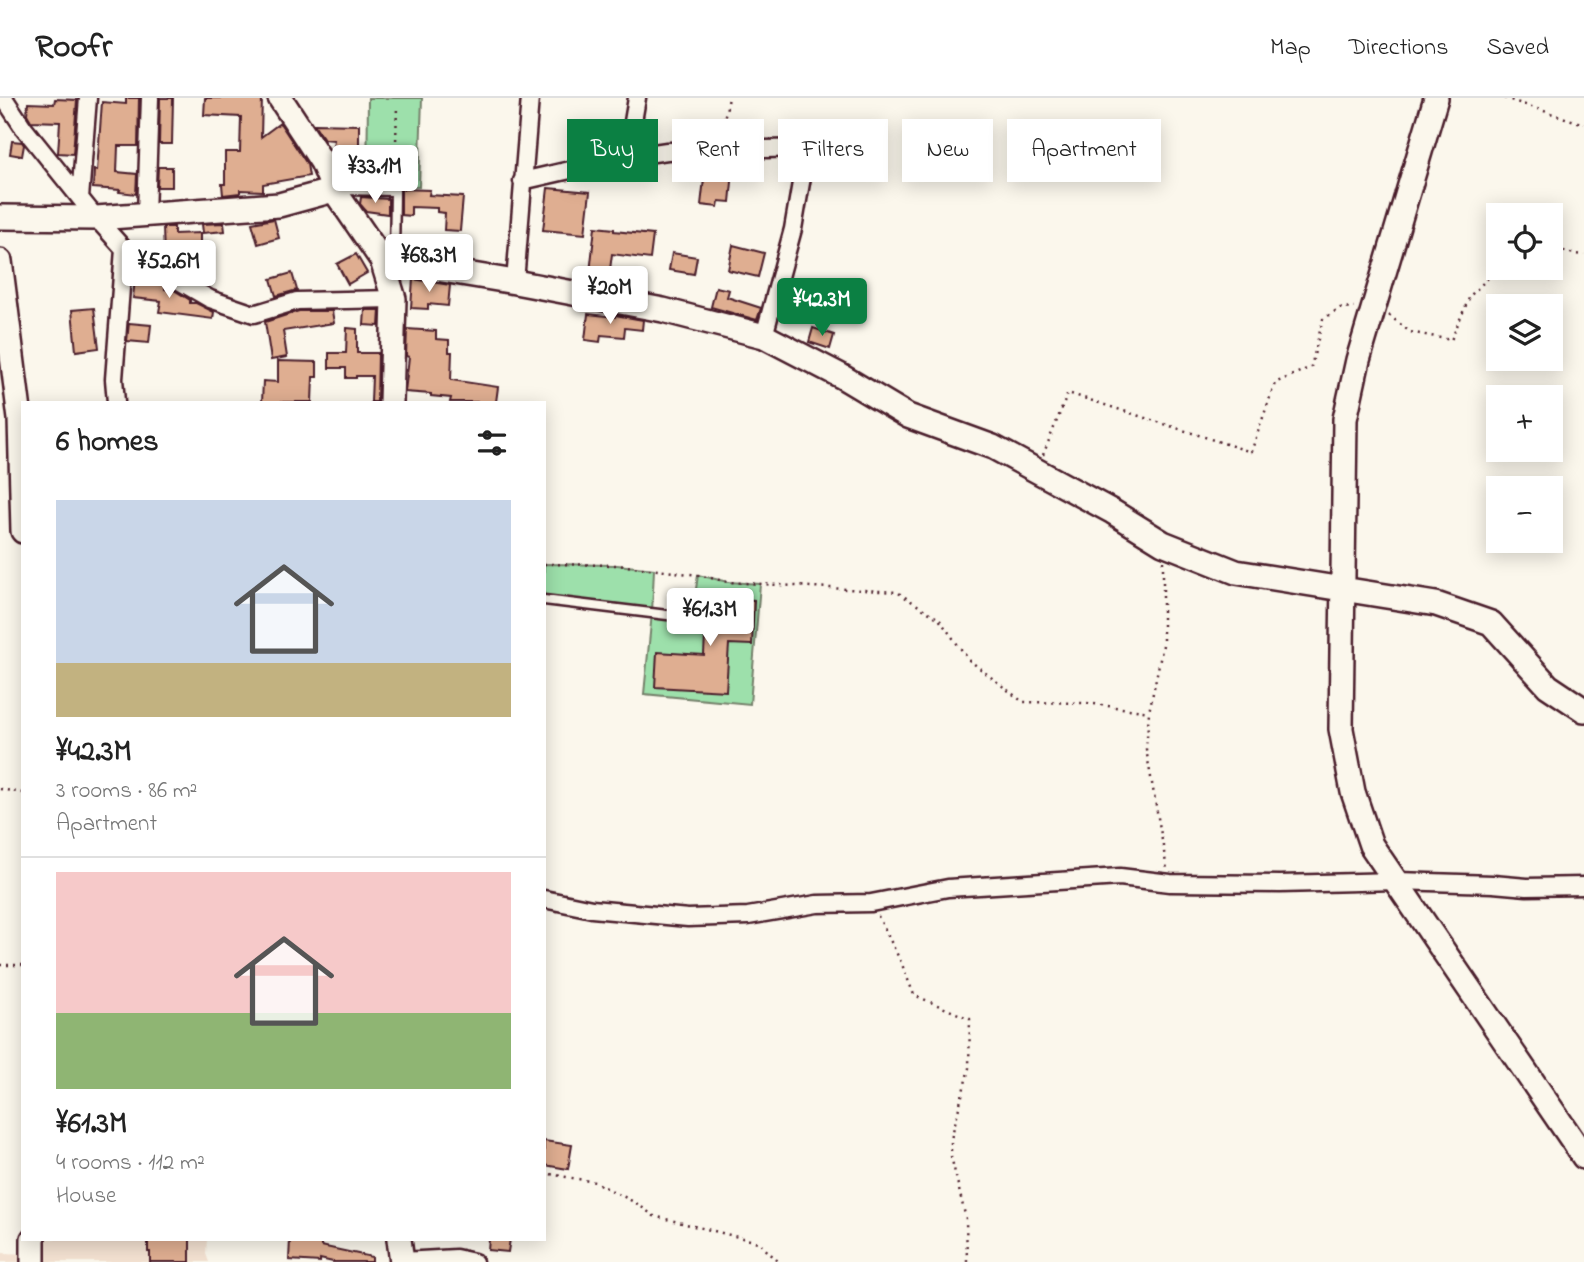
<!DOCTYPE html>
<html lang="en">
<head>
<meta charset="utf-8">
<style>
	:root { --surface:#fff; --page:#f6f6f6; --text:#222; --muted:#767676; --line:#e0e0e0; --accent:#0b8043 }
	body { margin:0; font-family:"Indie Flower",sans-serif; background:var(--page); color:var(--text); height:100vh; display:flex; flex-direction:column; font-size:26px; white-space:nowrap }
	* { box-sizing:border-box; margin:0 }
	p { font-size:23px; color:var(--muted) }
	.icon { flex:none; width:38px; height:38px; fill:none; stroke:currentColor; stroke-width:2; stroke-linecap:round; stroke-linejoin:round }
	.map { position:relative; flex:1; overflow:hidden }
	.drawer { position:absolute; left:21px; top:303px; width:525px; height:840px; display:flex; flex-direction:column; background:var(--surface); border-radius:0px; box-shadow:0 4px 18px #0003 }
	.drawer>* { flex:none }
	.top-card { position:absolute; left:567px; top:21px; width:665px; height:63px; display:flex; gap:14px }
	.fabs { position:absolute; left:1486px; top:105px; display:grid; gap:14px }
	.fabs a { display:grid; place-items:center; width:77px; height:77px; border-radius:0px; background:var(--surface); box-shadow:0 4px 18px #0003; font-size:35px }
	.price { position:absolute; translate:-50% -60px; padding:0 16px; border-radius:7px; background:#fff; color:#222; font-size:23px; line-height:46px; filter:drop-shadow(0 2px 4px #0008) }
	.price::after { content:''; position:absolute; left:50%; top:42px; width:21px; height:16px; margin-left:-10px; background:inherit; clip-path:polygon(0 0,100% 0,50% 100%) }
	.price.selected { background:var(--accent); color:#fff }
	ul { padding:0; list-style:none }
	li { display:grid; align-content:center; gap:14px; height:371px; padding:0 35px }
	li+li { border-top:2px solid var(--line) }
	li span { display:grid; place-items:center; height:217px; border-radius:0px; color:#555 }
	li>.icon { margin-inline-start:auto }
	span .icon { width:126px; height:126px; fill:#fffc; stroke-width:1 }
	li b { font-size:30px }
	h2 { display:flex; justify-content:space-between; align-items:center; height:84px; padding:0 35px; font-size:30px }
	.tag { padding:0 24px; border-radius:0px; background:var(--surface); box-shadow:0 4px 18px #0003; font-size:24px; line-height:63px }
	.tag.selected { background:var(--accent); color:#fff }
	header { display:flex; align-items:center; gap:42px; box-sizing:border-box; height:98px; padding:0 35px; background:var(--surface); border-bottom:2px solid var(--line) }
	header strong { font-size:33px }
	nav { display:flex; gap:38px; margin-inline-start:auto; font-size:24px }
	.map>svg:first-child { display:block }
</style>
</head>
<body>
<header>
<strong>Roofr</strong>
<nav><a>Map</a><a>Directions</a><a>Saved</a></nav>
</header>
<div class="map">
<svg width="1584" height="1164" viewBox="0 0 1584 1164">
	<rect width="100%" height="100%" fill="#fbf7ec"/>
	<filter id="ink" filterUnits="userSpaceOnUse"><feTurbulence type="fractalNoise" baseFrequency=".0143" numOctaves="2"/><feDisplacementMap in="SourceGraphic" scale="14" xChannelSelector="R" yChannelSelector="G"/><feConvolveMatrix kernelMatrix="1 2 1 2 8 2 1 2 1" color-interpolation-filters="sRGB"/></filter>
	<g filter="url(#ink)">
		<!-- built -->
		<path fill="#f3e1d1" d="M33,1141h174l-1,15 3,8h-209v-9l33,1z"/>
		<!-- green -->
		<path fill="#9de0ab" stroke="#74806b" stroke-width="2" d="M368,0h54l-3,89 -52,-3z
			M544,466l73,1 37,4 -2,44 40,4 6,-42 30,7 32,2 -10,120 -106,-10 8,-81 -108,-13z"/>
		<!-- building -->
		<path fill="#dfae91" stroke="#4a1f2b" stroke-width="2" d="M126,0h13l-1,48h-20l-1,26 20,2 -1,20 -17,-2 1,-2 -27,-2 1,-18 3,1 5,-69 24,2z
			M160,0h13l-1,46h-13z
			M205,0h57l-1,39 19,-14 27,41 2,12 -46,8v7l-23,-1v3l-17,2 -1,-11h3v-32h15l1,-35 -37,-2z
			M55,1l22,1 -4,54 -15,-1 2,-31 -29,-1 -4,-7 1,-11 26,1z
			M314,26l45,1v22l-26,-1 1,-6 -10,-1z
			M12,43l10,1 2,3 -2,11 -12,-2z
			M158,69h14v20h-15z
			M705,72l28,2 -3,30 -11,-1 -1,6 -17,-2z
			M548,90l42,4 -5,42 -42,-4z
			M401,91l29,1 -1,5 34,2 -3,34 -16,-1 1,-17 -8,-1v-4l-26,-1v9l-10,-1z
			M361,99l27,2v15l-22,-3 -6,-7z
			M274,121l5,19 -21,6 -6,-21z
			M224,125l1,8 -22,2 -1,-9z
			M163,129h11v7l26,-1v22l-36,2z
			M595,129l19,2v2l39,4 -3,24 -38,-5 -4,31 -19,-3z
			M733,147l31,8 -6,24 -30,-7z
			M672,155l25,4 -3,17 -25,-4z
			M356,156l11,19 -19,11 -11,-20z
			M292,175l5,17 -21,6 -5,-17z
			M135,180l23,3 7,4v4l9,1 16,10v3h6l18,9 -1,7 -54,-7 2,-11 -28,-3z
			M413,181l37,6 -2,21 -20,-2v5l-17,-1z
			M716,189l13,3 -2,7 34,11 -4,12 -46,-13z
			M94,210l5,40 -23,3 -4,-41z
			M365,212h15l-1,16 -15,-1z
			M299,213h33l2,12 -51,8 4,26 -16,3 -6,-38z
			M588,216l27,3v-2l28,5 -1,10 -17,-2 -1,9 -23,-2 -1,7 -15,-2z
			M129,225l22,2 -2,18 -22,-2z
			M347,230l10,1v24h21l-1,49h-6l1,-26h-16v2h-10v-10h-17v-15h17z
			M813,230l21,7 -4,14 -21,-7z
			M407,231l29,2v8l13,1v12h3l-1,28 47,7 -2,15h-46l1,-4 -20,-2v-2l-26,-2 4,-35 -3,-1z
			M278,263l39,1v15h-4l-1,25h-50l1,-21 15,1z
			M707,499l47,3 -2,45 -23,-1 -3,47 -71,-4 2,-35 47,3z
			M544,1043l28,4 -4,24 -24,-4z
			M148,1141h42v23h-40v-10h-2z
			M290,1141l31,2v5l51,11v5h-39l-13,-3v3l-31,-2z
			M489,1141h21l-2,13 -20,-2z"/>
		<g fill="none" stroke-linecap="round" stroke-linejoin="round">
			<!-- lane casing -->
			<g stroke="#4a1f2b" stroke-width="13">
				<path id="lane" d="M340,92l55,1 -1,69
					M544,502l148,18"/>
			</g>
			<!-- street casing -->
			<g stroke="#4a1f2b" stroke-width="21">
				<path id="street" d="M4,0l19,29 73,91 28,31 86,50 44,15 43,-13 97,-2
					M627,59l10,-59
					M522,83l105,-24 40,-6 140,-3 -14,81 -29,107
					M80,100l8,-100
					M146,116l4,-116
					M515,184l15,-184
					M116,304l-2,-23 10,-130
					M544,801l48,10 96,9 60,-2 69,-12 54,-1 77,-15 172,-11 50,6 110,1 117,-3 96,3 34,3 57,-1
					M402,1163l54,-3 18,4"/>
			</g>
			<!-- secondary casing -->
			<g stroke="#4a1f2b" stroke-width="28">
				<path id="secondary" d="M280,0l42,64 12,28 48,70 12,39 -3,103
					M1436,0l-78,262 -13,59 -4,310 12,63 18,53 213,312
					M0,119l96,1 183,-13 55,-15
					M382,162l133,22 148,28 101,26 77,40 67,40 85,31 120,65 50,31 73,29 200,32 55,19 57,63 36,24
					M0,163l20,158 3,112
					M33,1141v23
					M399,1141l3,23"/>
			</g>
			<!-- path -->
			<path stroke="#4a1f2b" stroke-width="2.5" stroke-dasharray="2 5" stroke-linecap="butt" d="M1504,0l80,26
				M720,38l9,-38
				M395,84l2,-77
				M1550,149l24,7 10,1
				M1389,217l21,17 41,8 19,-44 28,-28
				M1043,357l25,-62 183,59 24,-69 36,-16 12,-48 17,-11 14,-1
				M1163,463v84l-14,67 -3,37 21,120
				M544,466l73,1 81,10 30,7 169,10 42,27 30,41 54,42 64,1 62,9
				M0,691l23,4
				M878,818l23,46 13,33 56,24 -1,49 -18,71v17l15,63 1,43
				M0,867h23
				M544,1075l51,9 41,21 18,13 104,26 21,20"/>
			<!-- lane -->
			<use href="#lane" stroke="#fbf7ec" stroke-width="8"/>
			<!-- street -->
			<use href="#street" stroke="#fbf7ec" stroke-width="16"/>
			<!-- secondary -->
			<use href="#secondary" stroke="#fbf7ec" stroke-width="23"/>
		</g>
	</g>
</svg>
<div class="fabs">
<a><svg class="icon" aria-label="locate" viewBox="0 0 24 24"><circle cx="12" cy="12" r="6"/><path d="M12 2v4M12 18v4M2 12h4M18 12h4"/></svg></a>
<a><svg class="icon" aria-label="layers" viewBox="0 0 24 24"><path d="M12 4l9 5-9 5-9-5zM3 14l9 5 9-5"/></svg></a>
<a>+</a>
<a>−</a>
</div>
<b class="price" style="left:375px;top:107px">¥33.1M</b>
<b class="price" style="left:429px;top:196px">¥68.3M</b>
<b class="price" style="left:169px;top:202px">¥52.6M</b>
<b class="price" style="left:610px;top:228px">¥20M</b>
<b class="price selected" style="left:822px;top:240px">¥42.3M</b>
<b class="price" style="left:710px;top:550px">¥61.3M</b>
<div class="top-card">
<a class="tag selected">Buy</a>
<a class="tag">Rent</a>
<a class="tag">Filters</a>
<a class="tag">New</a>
<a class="tag">Apartment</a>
</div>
<section class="drawer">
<h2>6 homes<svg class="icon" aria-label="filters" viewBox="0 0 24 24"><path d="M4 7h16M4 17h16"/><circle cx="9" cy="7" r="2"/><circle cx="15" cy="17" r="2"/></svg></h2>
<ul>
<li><span style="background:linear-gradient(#c9d6e8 75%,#c2b280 0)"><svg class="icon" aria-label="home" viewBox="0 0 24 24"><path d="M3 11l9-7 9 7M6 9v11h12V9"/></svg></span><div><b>¥42.3M</b><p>3 rooms · 86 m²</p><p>Apartment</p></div></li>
<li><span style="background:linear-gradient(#f6c9c9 65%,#8fb573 0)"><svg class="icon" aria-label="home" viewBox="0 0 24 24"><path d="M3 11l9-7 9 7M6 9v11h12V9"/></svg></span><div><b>¥61.3M</b><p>4 rooms · 112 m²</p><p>House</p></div></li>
</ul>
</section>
</div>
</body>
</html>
